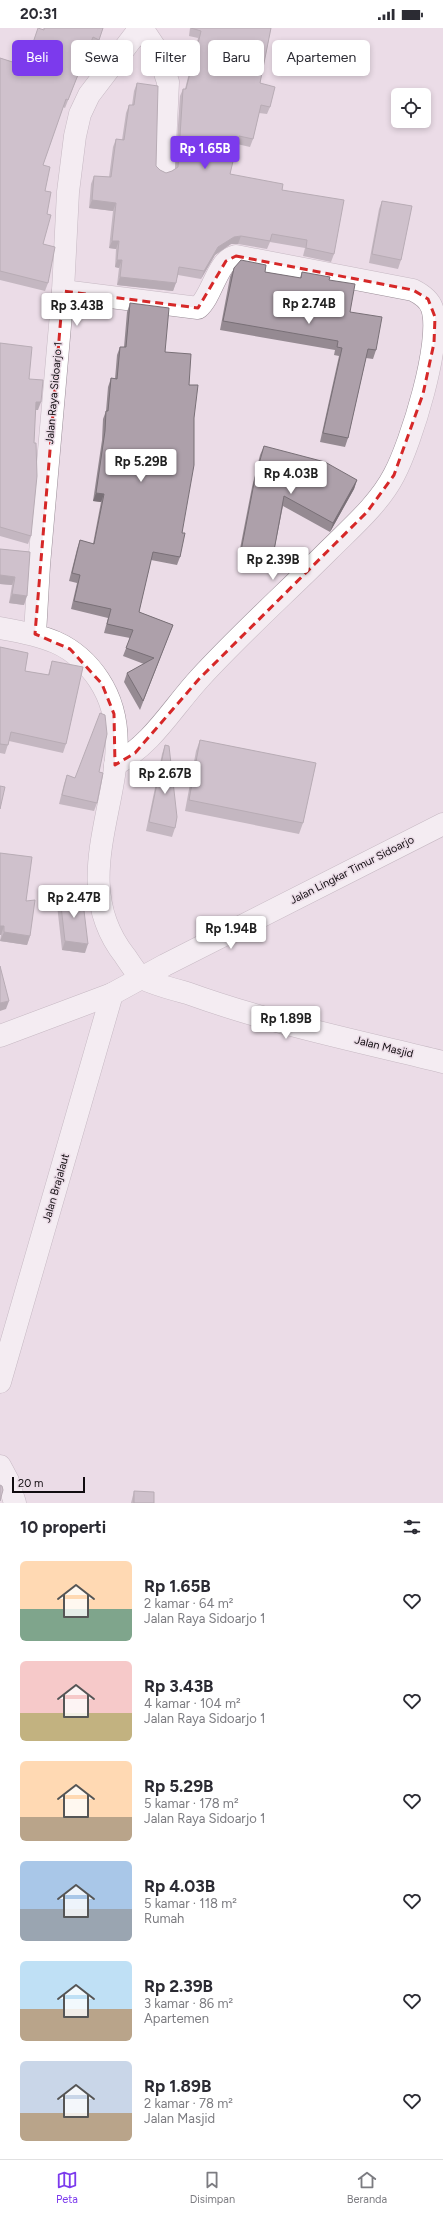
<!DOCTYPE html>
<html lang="id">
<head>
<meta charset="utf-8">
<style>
	:root { --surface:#fff; --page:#f7f7f7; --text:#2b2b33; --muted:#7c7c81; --line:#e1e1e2; --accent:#7c3aed }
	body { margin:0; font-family:Figtree,sans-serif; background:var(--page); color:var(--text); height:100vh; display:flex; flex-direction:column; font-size:15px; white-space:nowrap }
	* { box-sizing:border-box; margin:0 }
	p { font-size:13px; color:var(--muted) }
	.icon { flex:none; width:22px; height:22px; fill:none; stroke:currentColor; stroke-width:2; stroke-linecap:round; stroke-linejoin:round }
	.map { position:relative; height:1475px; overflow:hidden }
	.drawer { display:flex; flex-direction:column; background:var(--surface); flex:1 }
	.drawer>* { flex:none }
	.banner { position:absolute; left:12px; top:12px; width:419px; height:36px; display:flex; gap:8px }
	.buttons { position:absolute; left:391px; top:60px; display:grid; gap:8px }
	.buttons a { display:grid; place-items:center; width:40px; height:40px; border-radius:6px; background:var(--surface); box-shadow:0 2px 6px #0003; font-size:20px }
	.scale { position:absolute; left:12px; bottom:10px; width:73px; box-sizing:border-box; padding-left:4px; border:2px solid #110c10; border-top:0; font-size:11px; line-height:14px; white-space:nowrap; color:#110c10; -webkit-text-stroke:3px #ebdce7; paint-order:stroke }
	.price { position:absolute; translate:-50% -34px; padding:0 9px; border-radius:4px; background:#fff; color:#222; font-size:13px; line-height:26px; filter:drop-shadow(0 1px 2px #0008) }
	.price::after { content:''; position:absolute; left:50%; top:24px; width:12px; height:9px; margin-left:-6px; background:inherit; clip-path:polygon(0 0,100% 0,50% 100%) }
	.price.current { background:var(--accent); color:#fff }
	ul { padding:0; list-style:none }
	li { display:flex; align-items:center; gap:12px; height:100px; padding:0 20px }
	li span { display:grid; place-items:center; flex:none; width:112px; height:80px; border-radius:6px; color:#555 }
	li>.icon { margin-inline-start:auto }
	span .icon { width:48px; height:48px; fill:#fffc; stroke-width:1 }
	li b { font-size:17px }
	h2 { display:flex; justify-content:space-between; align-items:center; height:48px; padding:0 20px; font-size:17px }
	.tag { padding:0 14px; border-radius:6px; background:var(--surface); box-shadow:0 2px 6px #0003; font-size:14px; line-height:36px }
	.tag.current { background:var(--accent); color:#fff }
	.status { display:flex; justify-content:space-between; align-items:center; height:28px; padding:0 20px; background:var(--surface); direction:ltr }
	.status svg { height:11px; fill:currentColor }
	.tabs { display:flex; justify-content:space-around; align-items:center; height:56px; border-top:1px solid var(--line); background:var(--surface); font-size:11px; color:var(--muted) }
	.tabs a { display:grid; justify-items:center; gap:2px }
	.tabs .current { color:var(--accent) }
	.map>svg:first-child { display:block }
</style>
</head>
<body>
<div class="status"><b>20:31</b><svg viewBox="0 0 49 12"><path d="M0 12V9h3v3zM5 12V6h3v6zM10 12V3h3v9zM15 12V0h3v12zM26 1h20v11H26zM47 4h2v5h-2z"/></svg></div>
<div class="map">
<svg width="443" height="1475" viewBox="0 0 443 1475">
	<rect width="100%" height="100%" fill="#ebdce7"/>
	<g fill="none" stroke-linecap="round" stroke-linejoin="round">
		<!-- minor casing -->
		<g stroke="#9a8d97" stroke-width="23">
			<path id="minor" d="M142,0l16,24 10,30 -4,86
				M63,263l135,17c15,-13 19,-48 38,-52l177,34c8,4 16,9 19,18 11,33 -21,135 -38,167 -15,29 -42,52 -65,75 -43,43 -89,84 -130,129 -29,32 -45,63 -84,86
				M0,1354l112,-388
				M0,1438l8,15 7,22"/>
		</g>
		<!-- tertiary casing -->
		<g stroke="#9a8d97" stroke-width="23">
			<path id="tertiary" d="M0,600c42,7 74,14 99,52 56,85 -45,186 26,276 5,7 10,16 16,21 7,6 35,13 46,16 83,30 170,48 256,69
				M35,606l4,-69 24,-274 5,-99 7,-56 5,-22 9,-19 51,-67"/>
		</g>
		<!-- secondary casing -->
		<g stroke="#9a8d97" stroke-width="23">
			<path id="secondary" d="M0,1008l112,-42 53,-29 278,-141"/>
		</g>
		<!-- minor -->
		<use href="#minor" stroke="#fff" stroke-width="22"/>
		<!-- tertiary -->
		<use href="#tertiary" stroke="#fff" stroke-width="22"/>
		<!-- secondary -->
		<use href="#secondary" stroke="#fff" stroke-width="22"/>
	</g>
	<!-- wall -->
	<path fill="#958a92" d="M103,0l-7,20 -6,-3 -25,63 -2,-1 -20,58 2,26 2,23 -4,30 5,39 -3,8 -45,-11v-222l25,8 19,-36z
		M190,0h81l-11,55 10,24 -3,7 -8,-1 -6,26 -3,8 -13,-3 -7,30 52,16 52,64 -3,8 -28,-6 2,-8 -35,-6 -3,7 -29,-5h-7l-16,11 -14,24 -23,-4 -5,16 -56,-6 2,-17 -4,-1 1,-18 -7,-1 4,-37 -24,-3 2,-24 3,-8 15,1 4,-30 3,-8 6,1 4,-27 3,-8h3l2,-14 3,-8 19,83 4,4 6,3 6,-2 3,-2 5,-73 3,-7h2l3,-12 3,-8 7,-31 -9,-2z
		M382,173l19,59 -3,9 -29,-6 10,-54z
		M234,240l31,4 35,6 2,-6 27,8 47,70 -3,9 -7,-1 -18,80 -3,9 -25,-5 19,-86 -5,-1 1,-5 -115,-20 10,-53z
		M130,275l59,82 -7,148 -2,24 -3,8 -26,-5 -12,52 34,13 -33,85 -16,-28 3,-9 17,-9 -21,-8 7,-18 -26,-5 4,-15 -37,-9 6,-26 -8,-2 8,-32 3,-9 13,4 8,-42 -8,-1 9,-61 1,-21 3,-8 2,-24 3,-9 4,1 2,-24 3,-8h4l3,-35z
		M0,315l29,36 9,31h-3l-4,126 -3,8 -28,-8z
		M264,418l93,34 -3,9 -24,43 -47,-26 -10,50 -3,9 -32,-6 14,-72 8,-32z
		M0,521l30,3 -6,53 -15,-2 3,-18 -12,-1z
		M0,619l25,24 23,4 4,-14 14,83 -3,9 -54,-12 -4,13 -5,-1z
		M200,712l103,83 -4,11 -114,-23 11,-60z
		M165,717l10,83 -3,9 -26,-6 16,-77z
		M99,744l-2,31 -3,8 -35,-7 5,-20 3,-9 8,3z
		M0,825l26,48 4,35 -3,9 -27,-4 1,-6h-1z
		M60,869l25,56 -23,-3 -5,-45z
		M134,1463l20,12h-23z"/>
	<!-- shaded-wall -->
	<path fill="#797077" d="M92,172l24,3 -3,8 -24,-3z
		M241,208l-3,8h-7l-16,11 -14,24 3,-8 14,-24 16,-10z
		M112,213h7l-3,8 -7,-1z
		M117,232h5l-3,8 -4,-1z
		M120,249l56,6 -3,8 -56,-6z
		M36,374h5l-3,8h-5z
		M357,452l-3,9 -24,43 3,-9z
		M96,465l8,1 -3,8 -8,-1z
		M0,547l15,2 -3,8 -12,-1z
		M12,566l15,2 -3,9 -15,-2z
		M0,898h4l-3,9h-1z
		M4,904l26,4 -3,9 -27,-4z
		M65,913l23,3 -3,9 -23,-3z
		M9,973l-3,8 -6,2v-8z"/>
	<!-- building -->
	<path fill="#ada0aa" stroke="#797077" d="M38,0l6,2v-2h59l-4,12 -6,-3 -25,63 -2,-1 -23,66 7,2 -5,24 6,1 -4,22 4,1 -8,29 12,3 -7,36 -48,-12v-213l25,8z
		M191,0h80l-11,55 15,4 -5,20 -9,-2 -8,34 -14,-3 -9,38 53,10 -1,6 62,10 -10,54 -28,-6 1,-8 -35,-6 -2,7 -29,-5 -7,1 -16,10 -14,24 -25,-4 -3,16 -56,-6 2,-17h-5l2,-19h-7l4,-38 -24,-3 2,-24 17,1 5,-38 8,1 5,-35h5l3,-22 21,3 -2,80 4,4 6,3 6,-2 6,-4 5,-78h3l5,-20h1l9,-38z
		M382,173l30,5 -11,54 -29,-6z
		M241,232l25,5 -1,7 36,6 1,-6 28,5 -1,3 26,4 -5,28 32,5 -6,33 -8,-1 -20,89 -25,-5 19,-85 -5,-1 1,-6 -115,-20 11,-53z
		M130,275l39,5 -4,44 26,2 -2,31h9l-4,33v47l-12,68h3l-5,24 -27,-5 -14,60 34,13 -30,76 -16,-28 27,-15 -28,-10 7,-18 -26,-6 4,-15 -37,-8 6,-26 -8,-2 8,-33 14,4 10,-50 -8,-1 9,-62 1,-20h2l3,-33 6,1 3,-32h6z
		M0,315l32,4 -3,32 14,1 -2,22h-5l-2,41h2l1,33 -6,60 -31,-9z
		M264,418l61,16 32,18 -24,43 -49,-27 -11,60 -32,-5 14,-73z
		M0,521l30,3 -3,44 -15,-2 3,-17 -15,-2z
		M0,619l28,6 -3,18 24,4 3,-14 31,6 -17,77 -55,-12 -3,13 -8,-1z
		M100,685l5,2 2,19 -8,38 4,1 -6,30 -35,-8 5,-20 8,3z
		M200,712l116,23 -13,60 -114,-23z
		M165,717l4,1 8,71 -2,11 -26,-6z
		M0,758l5,1 -5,22z
		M0,825l32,4 -6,44 9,-1 -5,36 -26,-4v-6h-4z
		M82,866l6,50 -23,-3 -5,-44z
		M0,938l9,35 -9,2z
		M0,1457l2,1 1,4 -3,11z
		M134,1463l20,1v11h-20z"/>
	<!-- marked area -->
	<path d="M0 0H443V1475H0ZM236,228l177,34 15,9 7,18 -1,26 -11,51 -29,81 -27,37 -168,167 -64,74 -20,12 -1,-51 -12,-30 -32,-35 -35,-15 28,-343 135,17 28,-47z" fill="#ebdce7" fill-opacity=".55" fill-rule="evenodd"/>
	<path fill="none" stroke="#d62828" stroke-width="3" stroke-dasharray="8 5" stroke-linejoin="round" d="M236,228l177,34 15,9 7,18 -1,26 -11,51 -29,81 -27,37 -168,167 -64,74 -20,12 -1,-51 -12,-30 -32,-35 -35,-15 28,-343 135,17 28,-47z"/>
	<g text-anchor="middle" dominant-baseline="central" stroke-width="3" stroke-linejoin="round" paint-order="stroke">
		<!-- street labels -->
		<g font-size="11" fill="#110c10" stroke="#ebdce7">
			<text transform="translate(54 365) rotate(-85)">Jalan Raya Sidoarjo 1</text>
			<text transform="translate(352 842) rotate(-27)">Jalan Lingkar Timur Sidoarjo</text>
			<text transform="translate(384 1019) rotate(14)">Jalan Masjid</text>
			<text transform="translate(56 1160) rotate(-74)">Jalan Brajalaut</text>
		</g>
	</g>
</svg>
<div class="buttons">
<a><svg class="icon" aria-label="locate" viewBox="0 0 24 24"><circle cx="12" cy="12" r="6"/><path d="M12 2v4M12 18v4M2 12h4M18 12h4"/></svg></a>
</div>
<div class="scale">20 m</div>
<b class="price current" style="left:205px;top:142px">Rp 1.65B</b>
<b class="price" style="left:309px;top:297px">Rp 2.74B</b>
<b class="price" style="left:77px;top:299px">Rp 3.43B</b>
<b class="price" style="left:141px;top:455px">Rp 5.29B</b>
<b class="price" style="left:291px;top:467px">Rp 4.03B</b>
<b class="price" style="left:273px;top:553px">Rp 2.39B</b>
<b class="price" style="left:165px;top:767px">Rp 2.67B</b>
<b class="price" style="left:74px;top:891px">Rp 2.47B</b>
<b class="price" style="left:231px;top:922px">Rp 1.94B</b>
<b class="price" style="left:286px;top:1012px">Rp 1.89B</b>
<div class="banner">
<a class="tag current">Beli</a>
<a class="tag">Sewa</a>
<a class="tag">Filter</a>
<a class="tag">Baru</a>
<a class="tag">Apartemen</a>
</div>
</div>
<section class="drawer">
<h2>10 properti<svg class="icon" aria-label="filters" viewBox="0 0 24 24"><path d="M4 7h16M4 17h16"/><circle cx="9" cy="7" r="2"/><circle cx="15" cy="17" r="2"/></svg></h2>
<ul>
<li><span style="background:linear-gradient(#ffd9b3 60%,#7fa58c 0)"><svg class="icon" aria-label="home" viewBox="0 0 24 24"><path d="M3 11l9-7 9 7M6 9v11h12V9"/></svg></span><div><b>Rp 1.65B</b><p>2 kamar · 64 m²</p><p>Jalan Raya Sidoarjo 1</p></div><svg class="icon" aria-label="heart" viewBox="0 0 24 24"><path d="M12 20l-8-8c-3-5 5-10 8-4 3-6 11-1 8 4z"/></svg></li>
<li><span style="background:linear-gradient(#f6c9c9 65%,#c2b280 0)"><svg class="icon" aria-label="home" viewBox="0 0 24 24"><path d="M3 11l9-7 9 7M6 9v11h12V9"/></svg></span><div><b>Rp 3.43B</b><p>4 kamar · 104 m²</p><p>Jalan Raya Sidoarjo 1</p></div><svg class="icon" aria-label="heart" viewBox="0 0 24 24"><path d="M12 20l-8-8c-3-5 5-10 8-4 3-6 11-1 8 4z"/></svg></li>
<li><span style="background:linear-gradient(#ffd9b3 70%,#b9a48a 0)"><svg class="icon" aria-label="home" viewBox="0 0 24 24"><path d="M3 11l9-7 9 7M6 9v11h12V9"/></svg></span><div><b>Rp 5.29B</b><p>5 kamar · 178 m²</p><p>Jalan Raya Sidoarjo 1</p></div><svg class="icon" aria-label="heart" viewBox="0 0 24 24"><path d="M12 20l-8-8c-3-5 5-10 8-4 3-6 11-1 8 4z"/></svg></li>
<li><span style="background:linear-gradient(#a9c7e8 60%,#9aa5b1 0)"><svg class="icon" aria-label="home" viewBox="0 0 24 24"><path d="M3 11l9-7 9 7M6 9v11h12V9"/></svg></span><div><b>Rp 4.03B</b><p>5 kamar · 118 m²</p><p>Rumah</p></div><svg class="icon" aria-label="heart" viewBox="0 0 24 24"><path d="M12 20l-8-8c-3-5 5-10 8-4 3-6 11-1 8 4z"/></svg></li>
<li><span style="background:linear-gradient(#bfe0f5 60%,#b9a48a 0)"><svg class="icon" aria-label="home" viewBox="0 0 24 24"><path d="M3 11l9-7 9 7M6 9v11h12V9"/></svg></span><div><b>Rp 2.39B</b><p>3 kamar · 86 m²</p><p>Apartemen</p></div><svg class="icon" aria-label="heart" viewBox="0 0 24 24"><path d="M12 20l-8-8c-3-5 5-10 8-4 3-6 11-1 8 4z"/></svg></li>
<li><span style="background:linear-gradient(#c9d6e8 65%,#b9a48a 0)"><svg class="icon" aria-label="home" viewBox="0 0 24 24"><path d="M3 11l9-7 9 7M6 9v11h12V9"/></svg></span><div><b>Rp 1.89B</b><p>2 kamar · 78 m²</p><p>Jalan Masjid</p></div><svg class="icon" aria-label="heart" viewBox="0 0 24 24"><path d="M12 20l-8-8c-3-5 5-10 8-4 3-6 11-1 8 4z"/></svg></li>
</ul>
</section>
<nav class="tabs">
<a class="current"><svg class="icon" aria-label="map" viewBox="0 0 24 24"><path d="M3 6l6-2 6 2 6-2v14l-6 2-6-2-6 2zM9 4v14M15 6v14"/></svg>Peta</a>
<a><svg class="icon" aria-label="saved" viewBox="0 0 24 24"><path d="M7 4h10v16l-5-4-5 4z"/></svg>Disimpan</a>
<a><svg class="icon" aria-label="home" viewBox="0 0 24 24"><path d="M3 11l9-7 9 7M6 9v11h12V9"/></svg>Beranda</a>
</nav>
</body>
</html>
